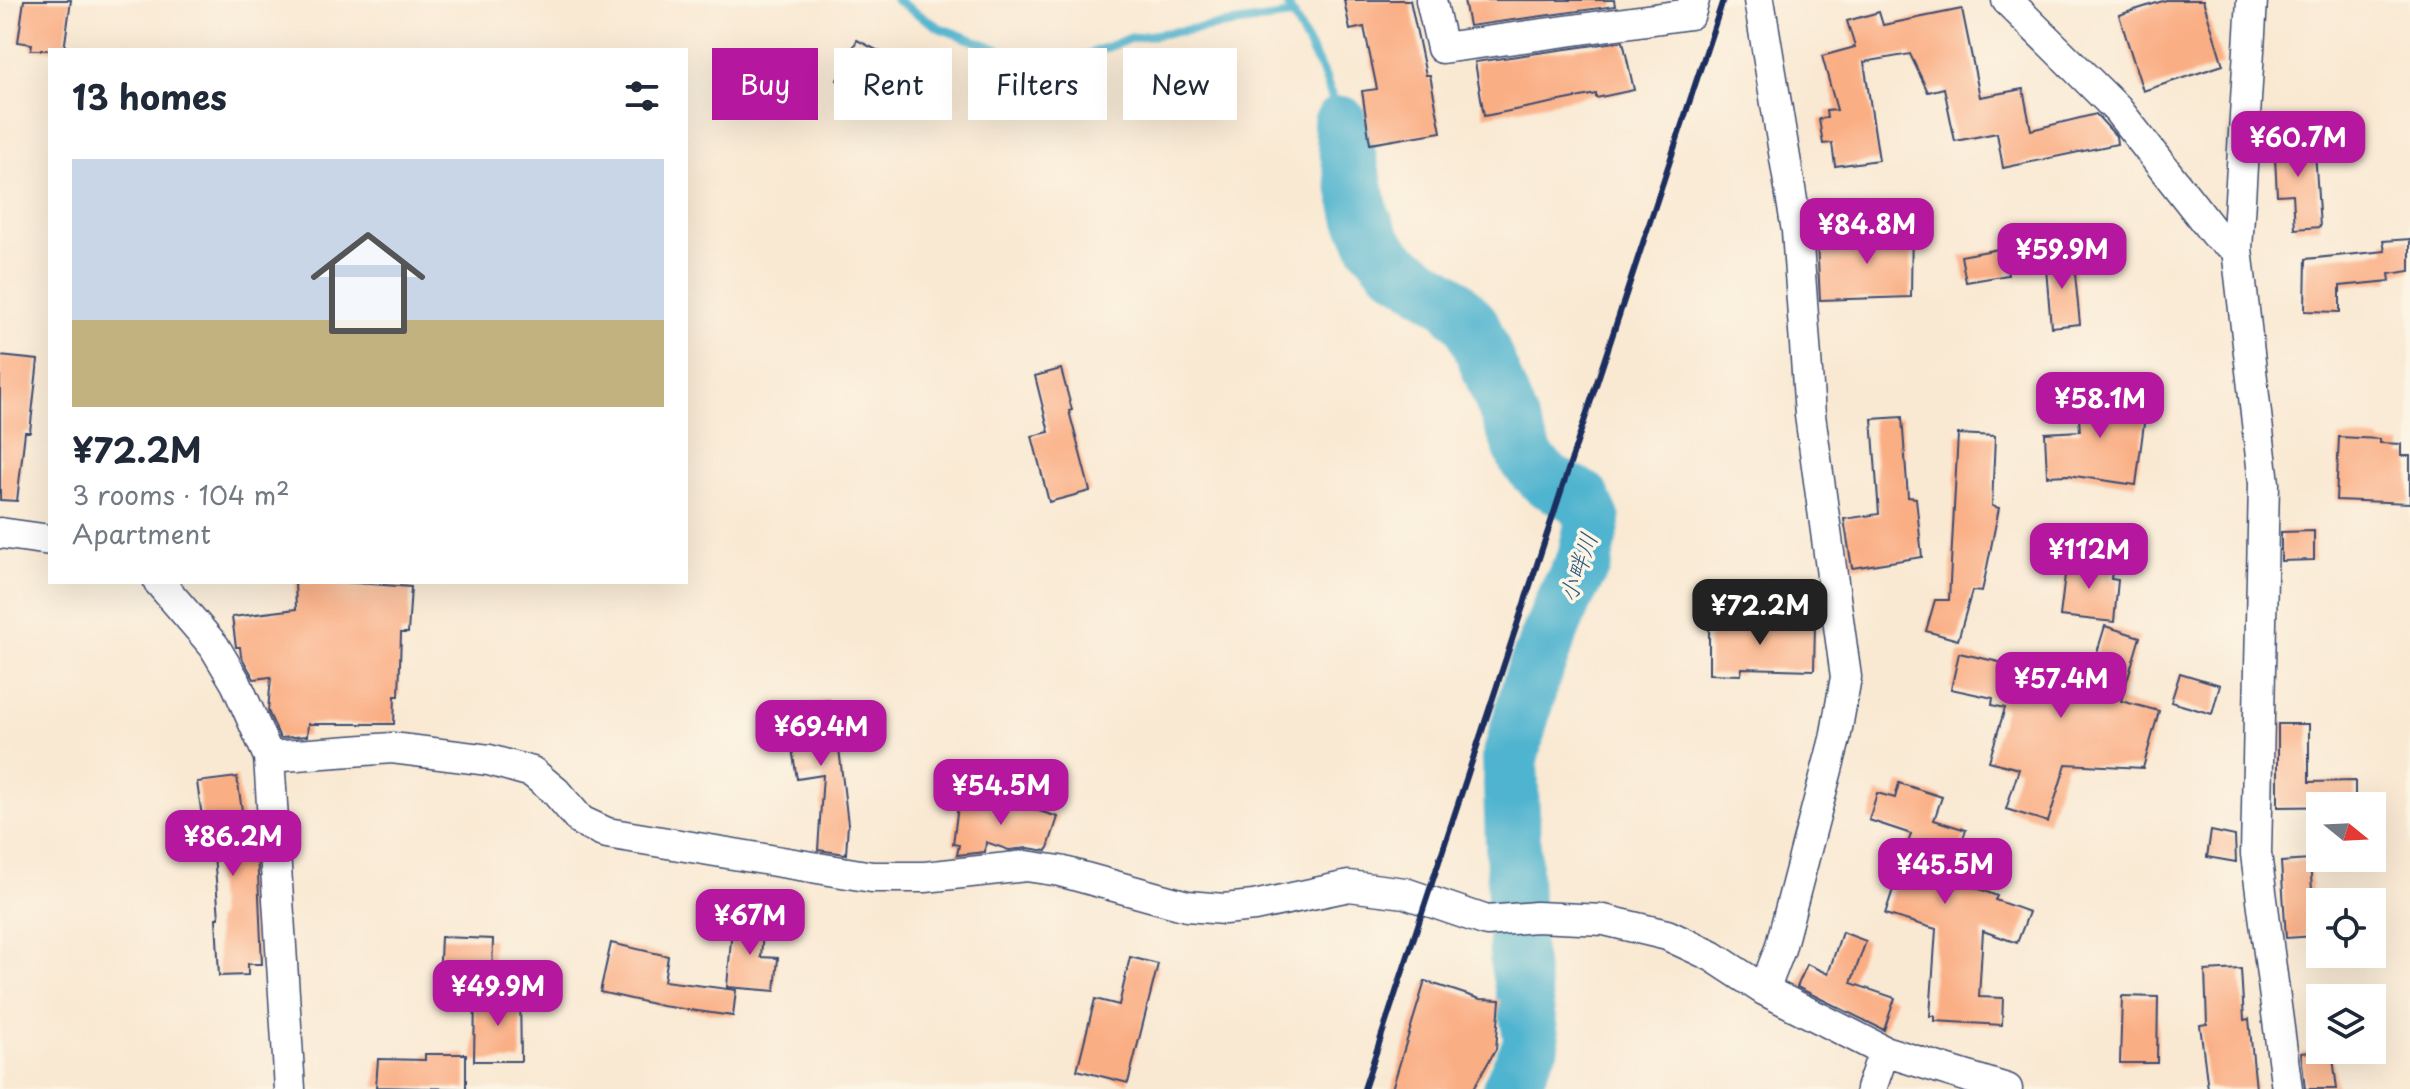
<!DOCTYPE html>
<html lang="en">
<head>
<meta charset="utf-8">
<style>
	:root { --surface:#fff; --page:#f2f2f3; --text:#1f2937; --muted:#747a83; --line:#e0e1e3; --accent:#b5179e }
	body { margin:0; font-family:"Playpen Sans","Klee One",sans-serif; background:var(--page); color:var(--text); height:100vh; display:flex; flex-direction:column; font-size:30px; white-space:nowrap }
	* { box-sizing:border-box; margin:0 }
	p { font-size:26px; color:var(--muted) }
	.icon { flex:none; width:44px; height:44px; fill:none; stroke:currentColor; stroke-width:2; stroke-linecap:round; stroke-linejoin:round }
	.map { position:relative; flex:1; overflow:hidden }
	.panel { position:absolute; left:48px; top:48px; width:640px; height:536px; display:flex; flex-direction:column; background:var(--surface); border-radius:0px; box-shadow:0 8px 32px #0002 }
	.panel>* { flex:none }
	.top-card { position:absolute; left:712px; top:48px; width:760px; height:72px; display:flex; gap:16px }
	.needle { width:52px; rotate:108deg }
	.buttons { position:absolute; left:2306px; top:792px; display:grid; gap:16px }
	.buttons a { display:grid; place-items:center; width:80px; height:80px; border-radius:0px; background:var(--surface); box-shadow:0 8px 32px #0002; font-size:40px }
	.price { position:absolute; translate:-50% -68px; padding:0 18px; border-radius:16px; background:var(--accent); color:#fff; font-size:26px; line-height:52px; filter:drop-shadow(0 2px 4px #0008) }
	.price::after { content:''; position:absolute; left:50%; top:48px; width:24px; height:18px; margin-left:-12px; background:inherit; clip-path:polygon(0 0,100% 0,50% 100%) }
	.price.on { background:#222; color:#fff }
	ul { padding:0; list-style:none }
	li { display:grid; align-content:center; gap:16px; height:424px; padding:0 24px }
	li+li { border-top:2px solid var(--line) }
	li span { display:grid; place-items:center; height:248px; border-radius:0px; color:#555 }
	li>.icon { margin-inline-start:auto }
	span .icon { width:144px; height:144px; fill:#fffc; stroke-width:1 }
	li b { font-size:34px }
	h2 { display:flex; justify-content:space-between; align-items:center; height:96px; padding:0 24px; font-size:34px }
	.tag { padding:0 28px; border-radius:0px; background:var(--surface); box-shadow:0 8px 32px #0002; font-size:28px; line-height:72px }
	.tag.on { background:var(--accent); color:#fff }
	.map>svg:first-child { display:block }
</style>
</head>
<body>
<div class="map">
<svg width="2410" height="1089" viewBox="0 0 2410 1089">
	<rect width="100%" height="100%" fill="#fcf5e5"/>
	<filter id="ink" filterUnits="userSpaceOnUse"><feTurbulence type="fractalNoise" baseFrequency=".0125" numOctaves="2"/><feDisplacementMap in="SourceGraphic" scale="16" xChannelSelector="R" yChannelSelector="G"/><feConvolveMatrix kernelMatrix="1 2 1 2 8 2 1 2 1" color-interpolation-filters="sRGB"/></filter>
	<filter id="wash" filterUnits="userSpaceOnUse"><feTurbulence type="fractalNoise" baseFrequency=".006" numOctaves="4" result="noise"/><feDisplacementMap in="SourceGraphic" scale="32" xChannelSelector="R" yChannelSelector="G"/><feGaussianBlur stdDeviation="1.8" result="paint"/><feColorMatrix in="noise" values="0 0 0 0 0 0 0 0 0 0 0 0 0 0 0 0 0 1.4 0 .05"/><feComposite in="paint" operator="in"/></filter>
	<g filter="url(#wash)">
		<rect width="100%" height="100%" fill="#f9e9d3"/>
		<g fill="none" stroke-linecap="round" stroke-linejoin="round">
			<!-- stream -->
			<path stroke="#50b4cf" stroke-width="9" d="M896,0l44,28 92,34 50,-5 49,-19 163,-23
				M1285,0l40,77 16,47"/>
			<!-- river -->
			<path stroke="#50b4cf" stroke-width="56" d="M1341,124l21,92 13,28 18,21 56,36 23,24 54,134 20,21 37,19 10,22 -9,41 -20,37 -32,79 -22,80 7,201 15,83 -22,47"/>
		</g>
		<g id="blocks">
			<!-- building -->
			<path fill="#faae84" d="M24,0h47l-7,50h-33l1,-6 -14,-2z
				M1344,0h66l16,75h4l11,57 -71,12 -8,-53 15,-2 -13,-62 -14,3z
				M1464,0h150l1,6 -146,20z
				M2166,0h37l20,65 -80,26 -24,-76z
				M1962,9l18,88 43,-8 8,41 65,-16 20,22 1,8 -114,24 -6,-35 -42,8 -11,-53 -16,4 -18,-38 -46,8 15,98 -44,6 -3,-23 -9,1 -4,-25 8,-1 -1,-7 11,-1 -15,-54 33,-9 -8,-26 32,-9 4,13z
				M857,40l51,26 -6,12 7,3 -11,22 -4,-1 -3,6 -54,-28z
				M1623,41l11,49 -38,8v-4l-112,22 -9,-54z
				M2310,137v15h5l5,75 -25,2 -2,-35 -16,1 -3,-56z
				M1912,222l-1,75 -91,3 -3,-58 56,-3 -2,-8z
				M2410,239v32l-21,3 1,7 -50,5v26l-35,-1 1,-52 79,-8 -2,-10z
				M2004,248l4,27 -42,7 -5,-26z
				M2073,254l7,70 -29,3 -6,-70z
				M0,356l38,4 -8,72h-5l-8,69 -17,-1z
				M1061,369l11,41 -3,1 21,80 -41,11 -17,-66 17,-4 -14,-56z
				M2077,391l70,9 -11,85 -68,-10 -21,1 -2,-43 35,-2z
				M1902,417l6,80 8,1 6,59 -70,11 -8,-49 35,-5 -7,-95z
				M1958,434l37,2 -3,70 7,2 -17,84 -10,-1 -14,49 -32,-9 9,-31h14z
				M2339,437l41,2v4l21,1v12h9v47l-74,-3z
				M2314,531v29l-33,1v-29z
				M2067,559l46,5 -2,15 7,1 -4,42 -54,-6z
				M295,582h48l68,5 -3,46h-7l-2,63h-4l-1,28h-86l-1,12 -27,2 -12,-27 3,-34 -17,2 -13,-23 -1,-9h-4l-4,-30 64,-8z
				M1709,621l106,3 -1,46 -72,-2 -1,7 -32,-1z
				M2105,626l35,11 -19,64 38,10 -16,57 -77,-4 -18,58 -42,-13 13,-40 -30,-8 16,-53 -13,-3 1,-7 -42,-9 8,-36 129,29z
				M2180,673l40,12 -8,29 -41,-12z
				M829,700l6,40h3l10,84 -2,30 -28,-4 5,-75 -26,4 -12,-73z
				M2278,724h31v58l46,-1v25l-77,1z
				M237,777l10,67h5v9l5,-1 5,112h-14v11l-29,1 -3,-58h3l-8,-102 -9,1 -5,-35z
				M1899,783l43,14 -8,23 32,10 -12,37 4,1 -4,11 43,17 -2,4 34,12 -12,31 -34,-12 -4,66 24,1 -1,27 -67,-4v-5h-5l6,-87 -51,-15 26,-80 -42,-14 8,-27 18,5z
				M959,798l44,6 1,-4 54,17 -11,34 -19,-3 -19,2 -23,-8 -1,10 -28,3 2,-10 -6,-1z
				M2211,831l24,5 1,26 -29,-5z
				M2310,860l5,76 -29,2 -5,-76z
				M733,916l31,3 -3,38 17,1 -3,33 -48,-4z
				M1842,932l24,9 -15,42 44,15 -11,32 -87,-43 10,-23 21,10z
				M441,937l52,2 -1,45 -53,-3z
				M611,943l57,13 -4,25 72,9 -3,26 -71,-10 -62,-14z
				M1130,957l28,7 -30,119 -51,-13 18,-71 24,6z
				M2241,969l3,51 5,-1 7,70h-48l-8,-64 7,-1 -2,-53z
				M1425,981l55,18 20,1 -4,49 -23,40h-81z
				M475,994h45l1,67h-47z
				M2122,996l36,1 -1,66h-37z
				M2332,1050l5,39h-32l-4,-36z
				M425,1054h41v35l-90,-2 2,-28 47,1z"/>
		</g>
	</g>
	<g filter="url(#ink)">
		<use href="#blocks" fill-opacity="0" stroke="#3c4b70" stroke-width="2"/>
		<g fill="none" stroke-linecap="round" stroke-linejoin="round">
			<!-- minor casing -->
			<g stroke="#3c4b70" stroke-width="33">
				<path id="minor" d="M1431,0l11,48 248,-34 4,-14
					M1759,0l38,231 13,184 36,262 -11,62 -38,145 -17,65 -16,41
					M2007,0l110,109 98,125 22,15
					M2252,0l-15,249 27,234 -8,371 31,235
					M0,533l50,7
					M159,582l55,64 22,37 33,74 123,-9 97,12 43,12 24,20 25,29 26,12 265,44h53l101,-11 34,5 127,35 37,3 30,-3 95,-20 56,7 82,28 49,-4 68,3 63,15 45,21 52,34 120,61 123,38
					M269,757l21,332
					M1871,1089l13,-38"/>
			</g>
			<!-- minor -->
			<use href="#minor" stroke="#fff" stroke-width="30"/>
			<!-- rail -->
			<path stroke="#1b2f5e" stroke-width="6" d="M1364,1089l359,-1089"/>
		</g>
	</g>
	<g text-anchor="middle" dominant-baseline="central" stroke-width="7" stroke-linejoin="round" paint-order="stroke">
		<!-- water labels -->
		<g font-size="24" font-style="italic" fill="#2b5780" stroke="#fcf5e5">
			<text transform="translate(1577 567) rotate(-71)">小畔川</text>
		</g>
	</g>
</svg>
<div class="buttons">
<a><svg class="needle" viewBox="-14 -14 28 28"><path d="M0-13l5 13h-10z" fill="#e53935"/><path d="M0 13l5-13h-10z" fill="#747a83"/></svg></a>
<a><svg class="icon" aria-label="locate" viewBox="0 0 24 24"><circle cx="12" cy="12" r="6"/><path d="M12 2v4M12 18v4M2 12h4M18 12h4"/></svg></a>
<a><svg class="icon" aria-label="layers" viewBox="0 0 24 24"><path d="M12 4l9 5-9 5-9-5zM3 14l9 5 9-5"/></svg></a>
</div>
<b class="price" style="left:2298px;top:179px">¥60.7M</b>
<b class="price" style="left:1867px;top:266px">¥84.8M</b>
<b class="price" style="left:2062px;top:291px">¥59.9M</b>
<b class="price" style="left:2100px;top:440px">¥58.1M</b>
<b class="price" style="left:2089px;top:591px">¥112M</b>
<b class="price on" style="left:1760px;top:647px">¥72.2M</b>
<b class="price" style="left:2061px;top:720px">¥57.4M</b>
<b class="price" style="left:821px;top:768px">¥69.4M</b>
<b class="price" style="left:1001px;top:827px">¥54.5M</b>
<b class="price" style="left:233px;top:878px">¥86.2M</b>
<b class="price" style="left:1945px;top:906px">¥45.5M</b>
<b class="price" style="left:750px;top:957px">¥67M</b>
<b class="price" style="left:498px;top:1028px">¥49.9M</b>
<div class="top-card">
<a class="tag on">Buy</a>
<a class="tag">Rent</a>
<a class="tag">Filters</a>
<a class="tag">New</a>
</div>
<section class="panel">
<h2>13 homes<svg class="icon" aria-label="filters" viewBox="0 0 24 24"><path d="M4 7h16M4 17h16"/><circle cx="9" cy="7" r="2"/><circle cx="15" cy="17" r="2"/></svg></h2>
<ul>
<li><span style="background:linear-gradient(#c9d6e8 65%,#c2b280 0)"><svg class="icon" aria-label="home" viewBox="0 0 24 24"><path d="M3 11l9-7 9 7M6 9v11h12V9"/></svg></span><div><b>¥72.2M</b><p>3 rooms · 104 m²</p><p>Apartment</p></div></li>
</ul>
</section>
</div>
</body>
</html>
